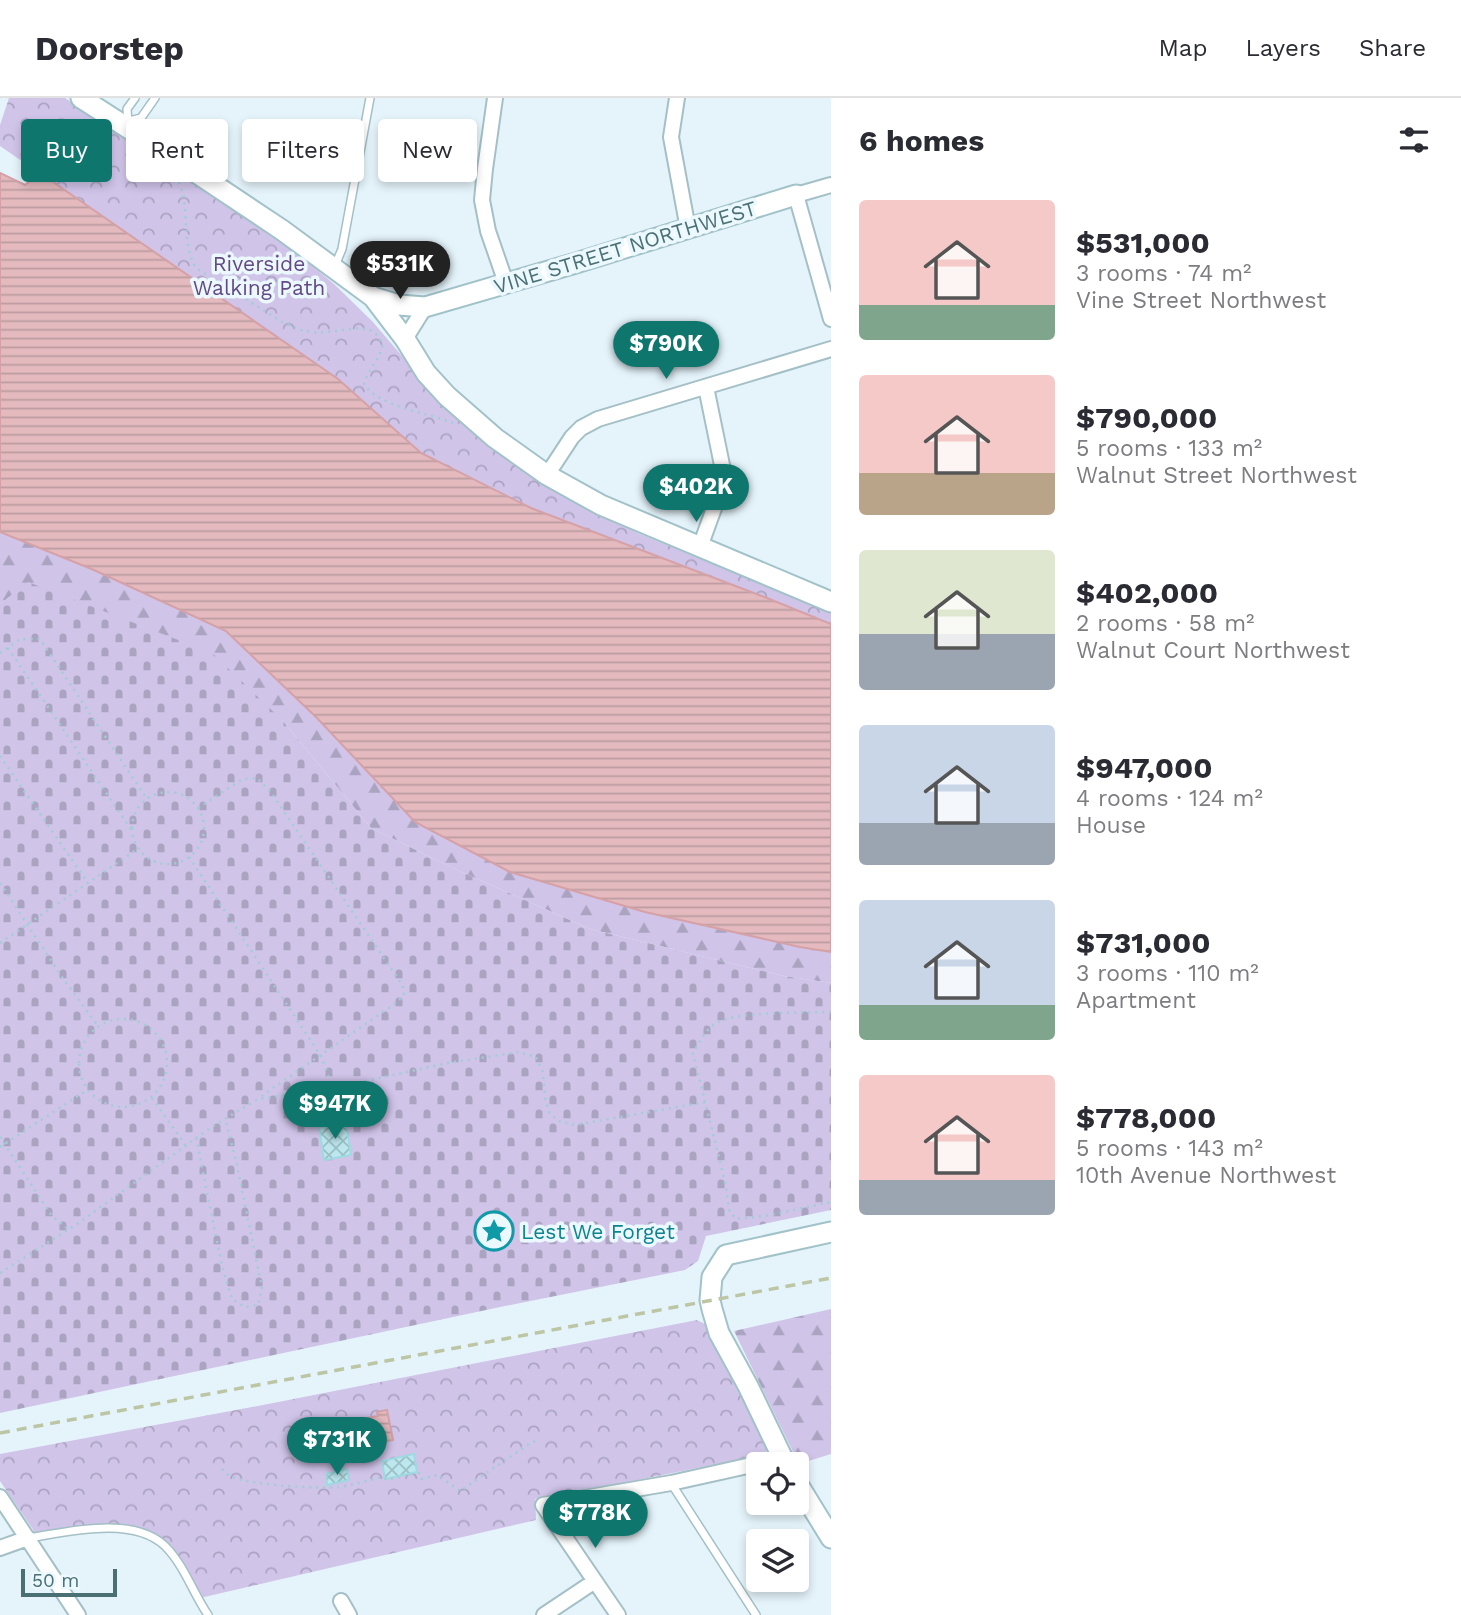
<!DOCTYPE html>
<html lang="en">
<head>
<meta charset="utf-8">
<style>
	:root { --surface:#fff; --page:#f7f7f7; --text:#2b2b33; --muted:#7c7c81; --line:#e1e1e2; --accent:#0f766e }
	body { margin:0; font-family:"Work Sans",sans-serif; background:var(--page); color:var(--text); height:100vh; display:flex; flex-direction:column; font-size:26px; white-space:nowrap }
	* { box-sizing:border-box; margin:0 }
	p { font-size:23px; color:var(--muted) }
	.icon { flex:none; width:38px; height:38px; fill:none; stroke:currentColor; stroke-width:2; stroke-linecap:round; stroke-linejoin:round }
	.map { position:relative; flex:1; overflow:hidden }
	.drawer { display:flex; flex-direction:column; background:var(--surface); width:630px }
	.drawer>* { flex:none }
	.guide { position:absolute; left:21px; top:21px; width:665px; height:63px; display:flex; gap:14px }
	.controls { position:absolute; left:746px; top:1354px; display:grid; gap:14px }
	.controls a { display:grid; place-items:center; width:63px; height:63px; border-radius:7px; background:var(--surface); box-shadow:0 4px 10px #0003; font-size:35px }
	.scale { position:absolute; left:21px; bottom:18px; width:96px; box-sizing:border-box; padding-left:7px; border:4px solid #4b7074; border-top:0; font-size:19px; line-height:24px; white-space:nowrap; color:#4b7074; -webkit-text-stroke:5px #ebf8fe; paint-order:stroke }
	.price { position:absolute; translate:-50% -60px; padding:0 16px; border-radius:24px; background:var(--accent); color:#fff; font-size:23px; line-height:46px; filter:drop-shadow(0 2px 4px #0008) }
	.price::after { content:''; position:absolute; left:50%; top:42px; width:21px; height:16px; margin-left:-10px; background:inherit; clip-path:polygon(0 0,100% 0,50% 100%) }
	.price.active { background:#222; color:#fff }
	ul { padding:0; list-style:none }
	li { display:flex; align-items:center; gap:21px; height:175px; padding:0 28px }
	li span { display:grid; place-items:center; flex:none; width:196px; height:140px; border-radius:7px; color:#555 }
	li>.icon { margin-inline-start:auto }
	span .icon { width:84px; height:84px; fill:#fffc; stroke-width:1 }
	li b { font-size:30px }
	h2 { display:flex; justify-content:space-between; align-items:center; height:84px; padding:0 28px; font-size:30px }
	.tag { padding:0 24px; border-radius:7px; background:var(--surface); box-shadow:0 4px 10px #0003; font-size:24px; line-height:63px }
	.tag.active { background:var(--accent); color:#fff }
	header { display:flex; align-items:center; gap:42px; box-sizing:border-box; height:98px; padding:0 35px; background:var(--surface); border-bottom:2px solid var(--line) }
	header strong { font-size:33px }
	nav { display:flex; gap:38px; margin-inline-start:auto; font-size:24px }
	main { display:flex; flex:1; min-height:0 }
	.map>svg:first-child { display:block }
</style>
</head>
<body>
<header>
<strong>Doorstep</strong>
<nav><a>Map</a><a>Layers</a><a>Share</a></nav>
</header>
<main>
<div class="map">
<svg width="831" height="1517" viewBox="0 0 831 1517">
	<defs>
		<pattern id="forest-firs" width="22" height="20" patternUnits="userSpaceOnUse" patternTransform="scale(1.75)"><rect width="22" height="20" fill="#d0c4e9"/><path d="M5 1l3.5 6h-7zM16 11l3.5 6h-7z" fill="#aba4c1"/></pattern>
		<pattern id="cemetery-stones" width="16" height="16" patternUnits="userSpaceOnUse" patternTransform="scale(1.75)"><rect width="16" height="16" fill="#d0c4e9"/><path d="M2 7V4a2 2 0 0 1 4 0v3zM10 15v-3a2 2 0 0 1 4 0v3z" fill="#aba4c1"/></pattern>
		<pattern id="park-crowns" width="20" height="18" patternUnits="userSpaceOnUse" patternTransform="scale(1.75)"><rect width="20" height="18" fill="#d0c4e9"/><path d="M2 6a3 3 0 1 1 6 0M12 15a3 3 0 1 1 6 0" fill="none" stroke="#aba4c1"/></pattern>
		<pattern id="water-rules" width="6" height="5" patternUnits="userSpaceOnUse" patternTransform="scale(1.75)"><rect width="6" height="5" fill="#e4babf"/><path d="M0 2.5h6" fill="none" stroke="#bb9ca0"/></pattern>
		<pattern id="building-cross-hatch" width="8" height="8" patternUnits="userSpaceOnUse" patternTransform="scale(1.75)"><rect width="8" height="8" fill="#bce7ee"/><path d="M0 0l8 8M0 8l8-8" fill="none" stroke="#9bc0c5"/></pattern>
	</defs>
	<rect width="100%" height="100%" fill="#e5f4fb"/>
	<!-- forest -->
	<path fill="url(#forest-firs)" d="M0,434l94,38 132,61 91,87 98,104 95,50 290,75 31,5v31l-47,-7 -194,-47 -133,-59 -86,-42 -89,-108 -254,-137 -28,21z
		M831,1211v145l-32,10 -65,-133z"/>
	<!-- cemetery -->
	<path fill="url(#cemetery-stones)" d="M28,484l184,71 70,67 89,108 86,42 133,59 194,47 47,7v227l-125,26 -8,25 -13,9 -180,36 -505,107v-809z"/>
	<!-- park -->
	<path fill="url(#park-crowns)" d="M9,0h56l222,147 47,39 38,37 55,64 45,44 48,39 26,18 50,28 44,20 191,78v17l-300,-121 -110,-55 -84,-74 -337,-233v-21z
		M697,1222l10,5 6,18 54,104 -1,7 -143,29 -65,10 -23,6 1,21 -336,78 -34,-55 -12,-9 -27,-8 -24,-2 -67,10 -36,-53v-27l263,-49z"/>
	<!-- water -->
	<path fill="url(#water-rules)" stroke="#d6a1a6" stroke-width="2" d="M0,75l25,12 15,-12 298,206 83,74 110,55 236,90 64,26v328l-31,-5 -155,-35 -135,-40 -95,-50 -98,-104 -91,-87 -132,-61 -94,-38z
		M387,1312l6,30 -44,8 -5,-26 34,-6 -1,-4z"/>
	<!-- building -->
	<path fill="url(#building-cross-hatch)" stroke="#9fdae2" stroke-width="2" d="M346,1024l5,33 -27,5 -5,-33z
		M414,1356l3,18 -32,7 -3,-18z
		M347,1371l2,11 -22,5 -1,-11z"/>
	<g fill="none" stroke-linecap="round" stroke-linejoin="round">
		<!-- lane casing -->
		<g stroke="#a4c0c6" stroke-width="10">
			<path id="lane" d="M129,23l12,-3 14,-20
				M128,25l-1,-14 8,-11
				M334,170l8,-19 28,-151
				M671,1385l85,132
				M28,1440c39,-6 105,-23 137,8 19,19 28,47 43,69"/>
		</g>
		<!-- street casing -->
		<g stroke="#a4c0c6" stroke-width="18">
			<path id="street" d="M495,0l-10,71 -3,31 6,31 18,52
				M677,0l-6,39 17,92
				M831,87l-35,10 35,124
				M405,241l20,-32
				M547,377l25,-38 9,-9 17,-9 233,-70
				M700,449l21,-58 2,-19 -17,-83
				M0,1399l78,118
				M0,1450l28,-10
				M341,1503l8,14
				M544,1517l51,-34
				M618,1517l-75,-110 128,-22 112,-25"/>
		</g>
		<!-- secondary casing -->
		<g stroke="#a2c2c9" stroke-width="23">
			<path id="secondary" d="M81,0l75,48 126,84 91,67 32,42 21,34 21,23 48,42 52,37 54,30 230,97
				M373,199l26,8 26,2 151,-44 220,-68
				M786,1367l-38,-79 -29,-53 -7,-24 -2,-9 2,-23 14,-22 105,-23
				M796,1383l35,57"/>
		</g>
		<!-- path -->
		<path stroke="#a1ced5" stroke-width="2.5" stroke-dasharray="2 5" stroke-linecap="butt" d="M179,84c12,28 1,59 17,86l88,55 17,7 17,3 41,-5 11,2 6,4 7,10c-3,16 -15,25 -19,40 13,22 64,29 89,39
			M8,550l124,183
			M0,555l20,-14h20l107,160
			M0,658l88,127
			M132 730a36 36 0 1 1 72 0a36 36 0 1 1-72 0Z
			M198,710l45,-29 14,-1 13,13 133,195 1,9 -8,8 -136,94
			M189,759l132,199 12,32 5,35
			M0,785l62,94 36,49
			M0,845l139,-95
			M831,914c-26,1 -95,-1 -115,11 -11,7 -16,19 -23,30l33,133 3,24 7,9 29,-3 66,-14
			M79 965a44 44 0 1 1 88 0a44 44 0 1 1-88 0Z
			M152,1000l34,48
			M0,1039l52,79 16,13
			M196,1040l26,128 10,33 13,8 13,-2 4,-17 -25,-123 -11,-44
			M0,1049l87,-57
			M0,1175l77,-49 136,-98 45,-27 71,-10 119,-26 71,-11 17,5 7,15 2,26 4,14 9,9 17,4 131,-23
			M222,1371c2,2 5,5 8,7 15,9 90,13 109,11 15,-2 29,-7 44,-10l4,3 32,-7 2,6 17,-4 22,16 72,-49 5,-1"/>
		<!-- lane -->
		<use href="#lane" stroke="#fff" stroke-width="7"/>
		<!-- street -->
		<use href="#street" stroke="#fff" stroke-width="14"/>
		<!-- secondary -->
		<use href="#secondary" stroke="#fff" stroke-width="19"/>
		<!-- rail -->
		<path stroke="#bcc5a4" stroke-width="3.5" stroke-dasharray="10 7" stroke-linecap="butt" d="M0,1335l831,-155"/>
	</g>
	<!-- icons -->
	<defs>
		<g id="sight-ring" transform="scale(2.0125)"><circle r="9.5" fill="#ebf8fe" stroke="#0f9aa8" stroke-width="1.5"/><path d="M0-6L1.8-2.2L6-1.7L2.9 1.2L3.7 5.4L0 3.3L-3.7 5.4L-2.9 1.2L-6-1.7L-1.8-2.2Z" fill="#0f9aa8"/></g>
	</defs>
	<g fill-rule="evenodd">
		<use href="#sight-ring" x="494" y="1133"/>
	</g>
	<g text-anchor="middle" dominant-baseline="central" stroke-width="7" stroke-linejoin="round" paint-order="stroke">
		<!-- street labels -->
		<g font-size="21" fill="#4b7074" stroke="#ebf8fe">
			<text transform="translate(625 149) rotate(-17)">VINE STREET NORTHWEST</text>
		</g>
		<!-- park labels -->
		<g font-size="21" fill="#644985" stroke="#ebf8fe">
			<text x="259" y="165">Riverside<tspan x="259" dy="24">Walking Path</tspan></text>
		</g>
		<!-- culture labels -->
		<g font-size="21" fill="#0d838f" stroke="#ebf8fe" text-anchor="start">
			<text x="521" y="1133">Lest We Forget</text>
		</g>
	</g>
</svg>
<div class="controls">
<a><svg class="icon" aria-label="locate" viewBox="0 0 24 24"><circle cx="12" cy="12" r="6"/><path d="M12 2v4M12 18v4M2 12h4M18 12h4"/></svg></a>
<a><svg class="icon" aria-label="layers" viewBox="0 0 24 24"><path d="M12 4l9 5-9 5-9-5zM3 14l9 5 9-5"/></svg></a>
</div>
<div class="scale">50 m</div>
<b class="price active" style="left:400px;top:203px">$531K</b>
<b class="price" style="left:666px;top:283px">$790K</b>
<b class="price" style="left:696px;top:426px">$402K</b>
<b class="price" style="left:335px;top:1043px">$947K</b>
<b class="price" style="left:337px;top:1379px">$731K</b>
<b class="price" style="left:595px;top:1452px">$778K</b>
<div class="guide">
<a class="tag active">Buy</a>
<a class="tag">Rent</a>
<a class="tag">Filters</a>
<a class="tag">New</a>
</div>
</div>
<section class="drawer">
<h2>6 homes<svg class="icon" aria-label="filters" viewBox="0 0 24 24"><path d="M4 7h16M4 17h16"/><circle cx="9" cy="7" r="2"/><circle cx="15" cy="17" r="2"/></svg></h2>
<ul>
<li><span style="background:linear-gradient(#f6c9c9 75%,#7fa58c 0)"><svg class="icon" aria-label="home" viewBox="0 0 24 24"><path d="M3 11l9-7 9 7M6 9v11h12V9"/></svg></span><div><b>$531,000</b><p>3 rooms · 74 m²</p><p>Vine Street Northwest</p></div></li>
<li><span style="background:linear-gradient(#f6c9c9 70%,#b9a48a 0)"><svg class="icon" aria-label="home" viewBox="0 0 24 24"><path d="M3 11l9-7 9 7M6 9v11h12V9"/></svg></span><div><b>$790,000</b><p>5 rooms · 133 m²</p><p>Walnut Street Northwest</p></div></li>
<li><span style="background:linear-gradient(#dfe7d0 60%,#9aa5b1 0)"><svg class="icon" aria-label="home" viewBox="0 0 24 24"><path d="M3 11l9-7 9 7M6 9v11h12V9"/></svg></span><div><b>$402,000</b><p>2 rooms · 58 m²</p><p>Walnut Court Northwest</p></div></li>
<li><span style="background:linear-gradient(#c9d6e8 70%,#9aa5b1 0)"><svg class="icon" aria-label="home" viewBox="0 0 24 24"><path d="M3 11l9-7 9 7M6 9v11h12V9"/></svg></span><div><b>$947,000</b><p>4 rooms · 124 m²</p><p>House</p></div></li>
<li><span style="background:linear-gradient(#c9d6e8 75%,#7fa58c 0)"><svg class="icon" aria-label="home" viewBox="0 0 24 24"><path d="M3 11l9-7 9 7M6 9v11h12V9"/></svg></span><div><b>$731,000</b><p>3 rooms · 110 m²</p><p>Apartment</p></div></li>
<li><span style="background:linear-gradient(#f6c9c9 75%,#9aa5b1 0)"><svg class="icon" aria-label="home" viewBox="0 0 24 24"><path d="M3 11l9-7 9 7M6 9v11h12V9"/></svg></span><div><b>$778,000</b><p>5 rooms · 143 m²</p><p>10th Avenue Northwest</p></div></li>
</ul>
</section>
</main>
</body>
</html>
